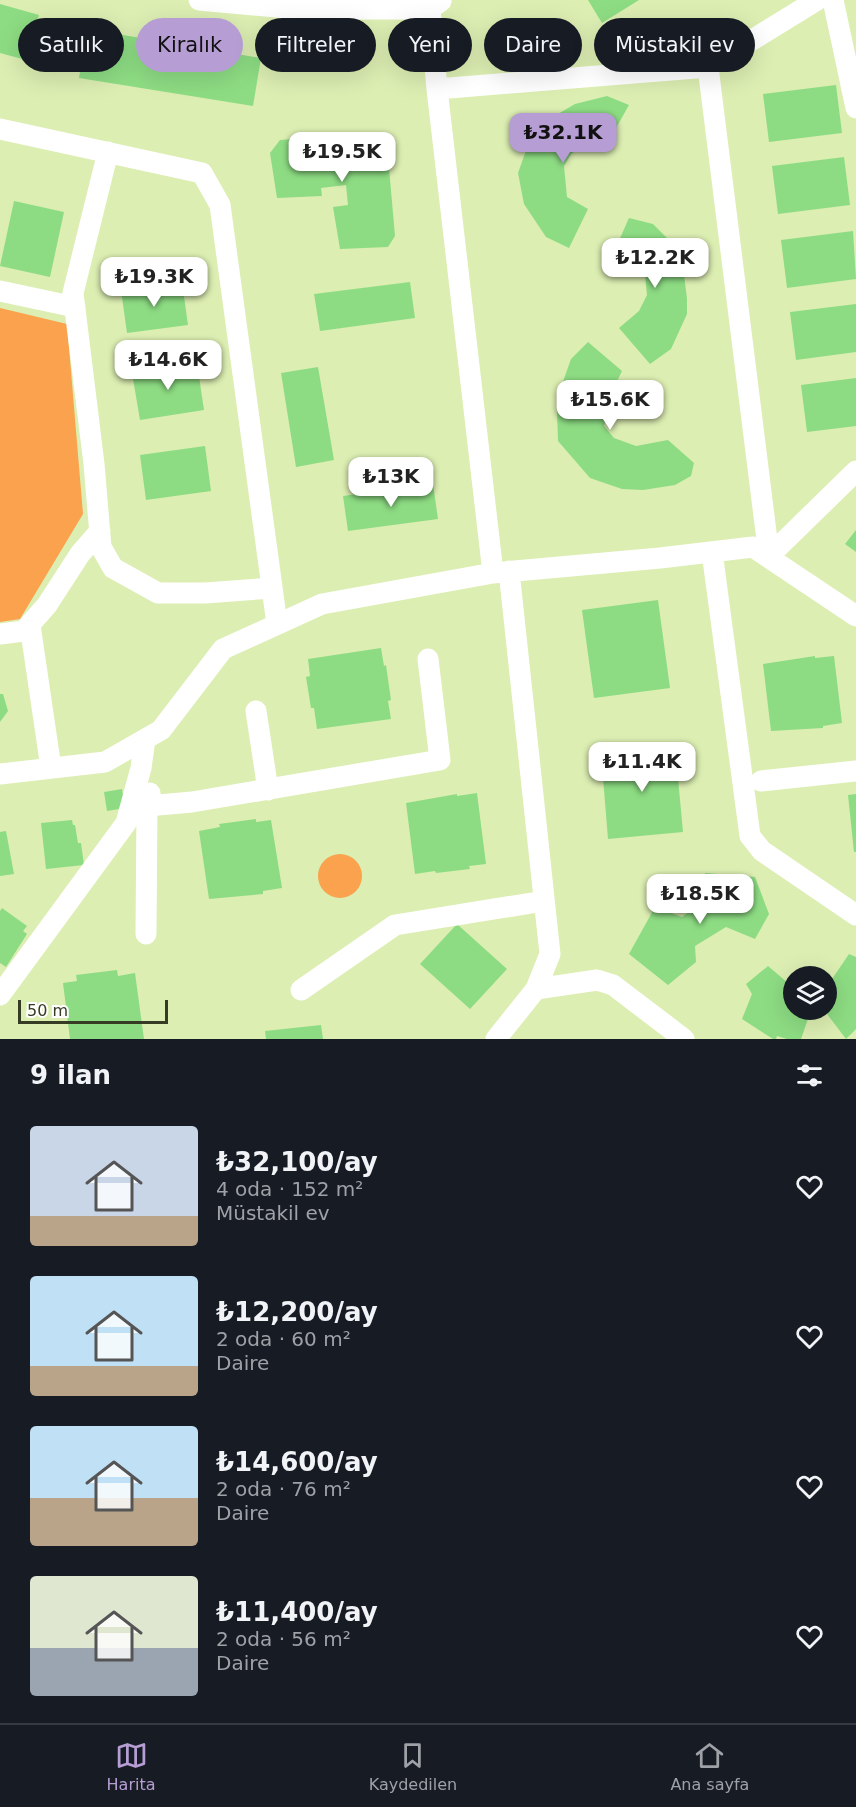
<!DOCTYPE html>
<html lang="tr">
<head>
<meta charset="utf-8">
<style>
	:root { --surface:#171b24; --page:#242831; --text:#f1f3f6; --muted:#9ea1a6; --line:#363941; --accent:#b69ed5 }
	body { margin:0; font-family:"DejaVu Sans",sans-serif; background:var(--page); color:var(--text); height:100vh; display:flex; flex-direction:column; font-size:22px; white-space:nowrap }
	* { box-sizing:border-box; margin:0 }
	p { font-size:20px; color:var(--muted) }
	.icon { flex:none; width:33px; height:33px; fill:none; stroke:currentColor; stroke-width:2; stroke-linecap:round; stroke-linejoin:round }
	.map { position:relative; height:1039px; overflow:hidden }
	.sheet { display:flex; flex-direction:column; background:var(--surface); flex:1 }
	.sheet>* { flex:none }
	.guide { position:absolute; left:18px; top:18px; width:820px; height:54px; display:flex; gap:12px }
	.controls { position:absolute; left:783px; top:966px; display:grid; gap:12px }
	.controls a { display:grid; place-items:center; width:54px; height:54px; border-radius:50%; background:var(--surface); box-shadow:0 6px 24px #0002; font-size:30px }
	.scale { position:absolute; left:18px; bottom:15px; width:150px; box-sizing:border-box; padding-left:6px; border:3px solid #363c24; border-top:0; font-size:16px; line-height:21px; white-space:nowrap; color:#363c24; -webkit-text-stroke:4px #fff; paint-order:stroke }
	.price { position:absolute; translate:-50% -51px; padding:0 14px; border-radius:12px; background:#fff; color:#222; font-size:20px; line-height:39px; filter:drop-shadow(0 2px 3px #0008) }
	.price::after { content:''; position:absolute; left:50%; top:36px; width:18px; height:14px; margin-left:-9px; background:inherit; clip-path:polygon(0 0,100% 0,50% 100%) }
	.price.active { background:var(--accent); color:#111 }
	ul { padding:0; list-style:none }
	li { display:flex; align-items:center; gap:18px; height:150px; padding:0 30px }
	li span { display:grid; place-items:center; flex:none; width:168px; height:120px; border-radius:6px; color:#555 }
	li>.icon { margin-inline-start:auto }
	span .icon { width:72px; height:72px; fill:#fffc; stroke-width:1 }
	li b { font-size:26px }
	h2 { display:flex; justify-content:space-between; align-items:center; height:72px; padding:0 30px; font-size:26px }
	.pill { padding:0 21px; border-radius:27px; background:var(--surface); box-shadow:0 6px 24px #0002; font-size:21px; line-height:54px }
	.pill.active { background:var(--accent); color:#111 }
	.menu { display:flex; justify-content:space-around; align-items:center; height:84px; border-top:2px solid var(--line); background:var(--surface); font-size:16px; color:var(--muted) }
	.menu a { display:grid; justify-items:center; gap:3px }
	.menu .active { color:var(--accent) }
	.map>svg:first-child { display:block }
</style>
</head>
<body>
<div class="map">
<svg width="856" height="1039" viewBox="0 0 856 1039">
	<rect width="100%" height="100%" fill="#dceeb2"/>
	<!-- green -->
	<path fill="#faa24d" d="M0,308l67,16 16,190 -63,105 -20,3z
		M318 876a22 22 0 1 1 44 0a22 22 0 1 1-44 0Z"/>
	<!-- building -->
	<path fill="#8ddc83" d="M588,0h51l-37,23z
		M0,4l39,11 -13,45 -26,-7z
		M87,29l174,29 -8,48 -174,-28z
		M836,85l6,48 -73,9 -6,-48z
		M607,96l22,9 -22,39 -14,-5 -22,15 -7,12 3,31 21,12 -19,39 -23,-11 -22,-33 -6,-31 16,-45 41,-24z
		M378,132l9,13 8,91 -7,11 -48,2 -7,-42 15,-2 -2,-20 -25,3 1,8 -45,2 -7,-45 10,-13z
		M844,157l6,48 -72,9 -6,-48z
		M14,201l50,11 -14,65 -50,-11z
		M629,218l24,6 24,24 6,18 4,33v15l-16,35 -21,15 -31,-36 20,-17 8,-16 -3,-31 -31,-10z
		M853,231l3,48 -69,9 -6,-48z
		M182,282l6,43 -61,8 -6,-43z
		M410,282l5,36 -95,13 -6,-37z
		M856,304v48l-60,8 -6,-48z
		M588,342l34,29 -10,21 -8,34 10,12 22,8 32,-6 26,23 -3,13 -16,9 -32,5 -21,-1 -32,-11 -32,-37 -1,-29 3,-22 11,-31z
		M197,363l7,47 -64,10 -8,-47z
		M318,367l16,93 -38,7 -15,-94z
		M856,378v48l-49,6 -6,-47z
		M205,446l6,45 -65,9 -6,-45z
		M433,484l5,35 -90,12 -5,-35z
		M856,530v22l-11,-8z
		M658,600l12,88 -76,10 -12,-88z
		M381,648l3,18 2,-1 5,35 -3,1 3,18 -74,10 -3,-21h-3l-5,-31 4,-1 -2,-17z
		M815,656v2l19,-2 8,67 -19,3v2l-52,3 -8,-67z
		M0,694h3l5,17 -8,11z
		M675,746l8,86 -75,7 -7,-86z
		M122,789l3,19 -18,3 -3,-19z
		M477,793l9,71 -17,2 1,3 -34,4 -1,-2 -20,3 -9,-71 51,-9v2z
		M856,794v58h-2l-6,-57z
		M256,819v3l15,-2 11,68 -19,3v3l-54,5 -10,-68 21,-4 -1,-3z
		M72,820l1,5h2l3,18h3l3,22 -38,4 -5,-46z
		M6,831l8,43 -14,2v-44z
		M705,873l50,4 14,37 -14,25 -29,-12 -31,19 1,16 -28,23 -39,-31 26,-47 27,10 17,-13z
		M2,908l25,18 -4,5 4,3 -21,33 -6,-4v-52z
		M457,924l50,45 -37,40 -50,-45z
		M849,954l7,3v72l-10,10 -19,-25 -18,2 -8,23h-14l-10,-3 -1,3h-3l-31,-20 10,-25 -6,-10 22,-18 20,17h6v27h32v-31h6z
		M117,970l1,6 17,-3 9,66h-74l-7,-56 14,-2 -1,-6z
		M321,1025l2,14h-57l-1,-8z"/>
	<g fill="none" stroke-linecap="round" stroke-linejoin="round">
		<!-- minor -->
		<path stroke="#fff" stroke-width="21" d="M199,0l99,9h132l11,-8
			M427,0l3,9 7,80 56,484
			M833,0l23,108
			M708,67l109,-67
			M437,89l271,-22 61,489
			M0,129l202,44 18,32 57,419
			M108,152l-35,141 21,171 7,83 12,21 45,25h47l67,-5
			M0,291l75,16
			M712,552l38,284 12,15 94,64
			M769,556l87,-85
			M30,625l21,143
			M0,634l24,-3 23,-26 33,-51 20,-23
			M256,711l12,79
			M0,774l105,-12 56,-32 62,-81 99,-45 171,-31 167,-15 93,-11 103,69
			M761,781l95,-10
			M147,806l45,-4 248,-42 -12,-101
			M146,934l1,-128 3,-13
			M536,989l61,-9 16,5 71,54
			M301,990l94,-65 149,-24
			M0,995l126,-172 15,-55 4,-29
			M496,1039l40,-50 14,-35 -41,-383"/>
	</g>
</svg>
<div class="controls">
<a><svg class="icon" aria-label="layers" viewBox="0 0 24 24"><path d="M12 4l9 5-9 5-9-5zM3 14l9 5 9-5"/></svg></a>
</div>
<div class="scale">50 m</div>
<b class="price active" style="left:563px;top:164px">₺32.1K</b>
<b class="price" style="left:342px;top:183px">₺19.5K</b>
<b class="price" style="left:655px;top:289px">₺12.2K</b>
<b class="price" style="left:154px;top:308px">₺19.3K</b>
<b class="price" style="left:168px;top:391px">₺14.6K</b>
<b class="price" style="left:610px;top:431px">₺15.6K</b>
<b class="price" style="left:391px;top:508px">₺13K</b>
<b class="price" style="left:642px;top:793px">₺11.4K</b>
<b class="price" style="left:700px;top:925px">₺18.5K</b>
<div class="guide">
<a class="pill">Satılık</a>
<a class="pill active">Kiralık</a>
<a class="pill">Filtreler</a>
<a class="pill">Yeni</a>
<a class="pill">Daire</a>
<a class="pill">Müstakil ev</a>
</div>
</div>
<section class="sheet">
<h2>9 ilan<svg class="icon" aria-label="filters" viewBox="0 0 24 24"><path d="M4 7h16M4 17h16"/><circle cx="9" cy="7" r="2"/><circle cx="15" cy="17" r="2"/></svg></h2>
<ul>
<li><span style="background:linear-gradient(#c9d6e8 75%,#b9a48a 0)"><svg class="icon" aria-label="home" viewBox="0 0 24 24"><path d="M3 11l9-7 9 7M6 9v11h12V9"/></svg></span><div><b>₺32,100/ay</b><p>4 oda · 152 m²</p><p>Müstakil ev</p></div><svg class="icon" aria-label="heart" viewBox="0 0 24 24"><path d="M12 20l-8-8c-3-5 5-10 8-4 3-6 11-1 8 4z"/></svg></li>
<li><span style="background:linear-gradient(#bfe0f5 75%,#b9a48a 0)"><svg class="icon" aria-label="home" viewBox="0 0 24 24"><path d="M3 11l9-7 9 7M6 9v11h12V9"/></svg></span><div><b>₺12,200/ay</b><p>2 oda · 60 m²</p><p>Daire</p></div><svg class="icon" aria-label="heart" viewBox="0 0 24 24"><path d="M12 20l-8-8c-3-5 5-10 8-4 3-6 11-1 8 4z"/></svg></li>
<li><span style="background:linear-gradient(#bfe0f5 60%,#b9a48a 0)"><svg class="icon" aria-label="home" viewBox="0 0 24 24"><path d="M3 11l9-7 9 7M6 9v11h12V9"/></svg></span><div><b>₺14,600/ay</b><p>2 oda · 76 m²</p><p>Daire</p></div><svg class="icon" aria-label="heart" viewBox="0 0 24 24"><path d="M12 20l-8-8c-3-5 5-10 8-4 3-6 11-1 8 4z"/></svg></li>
<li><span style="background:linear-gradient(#dfe7d0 60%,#9aa5b1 0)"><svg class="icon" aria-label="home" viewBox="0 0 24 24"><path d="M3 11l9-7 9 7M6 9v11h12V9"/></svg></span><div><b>₺11,400/ay</b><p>2 oda · 56 m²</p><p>Daire</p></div><svg class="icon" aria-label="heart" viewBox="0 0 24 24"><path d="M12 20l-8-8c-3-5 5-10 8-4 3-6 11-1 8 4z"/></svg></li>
</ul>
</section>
<nav class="menu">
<a class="active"><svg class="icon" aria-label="map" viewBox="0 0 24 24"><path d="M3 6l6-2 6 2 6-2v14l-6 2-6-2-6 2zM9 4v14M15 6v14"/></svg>Harita</a>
<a><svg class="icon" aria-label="saved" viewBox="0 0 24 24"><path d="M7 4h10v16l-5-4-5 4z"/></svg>Kaydedilen</a>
<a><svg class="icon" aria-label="home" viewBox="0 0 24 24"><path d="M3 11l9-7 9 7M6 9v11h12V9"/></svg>Ana sayfa</a>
</nav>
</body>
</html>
